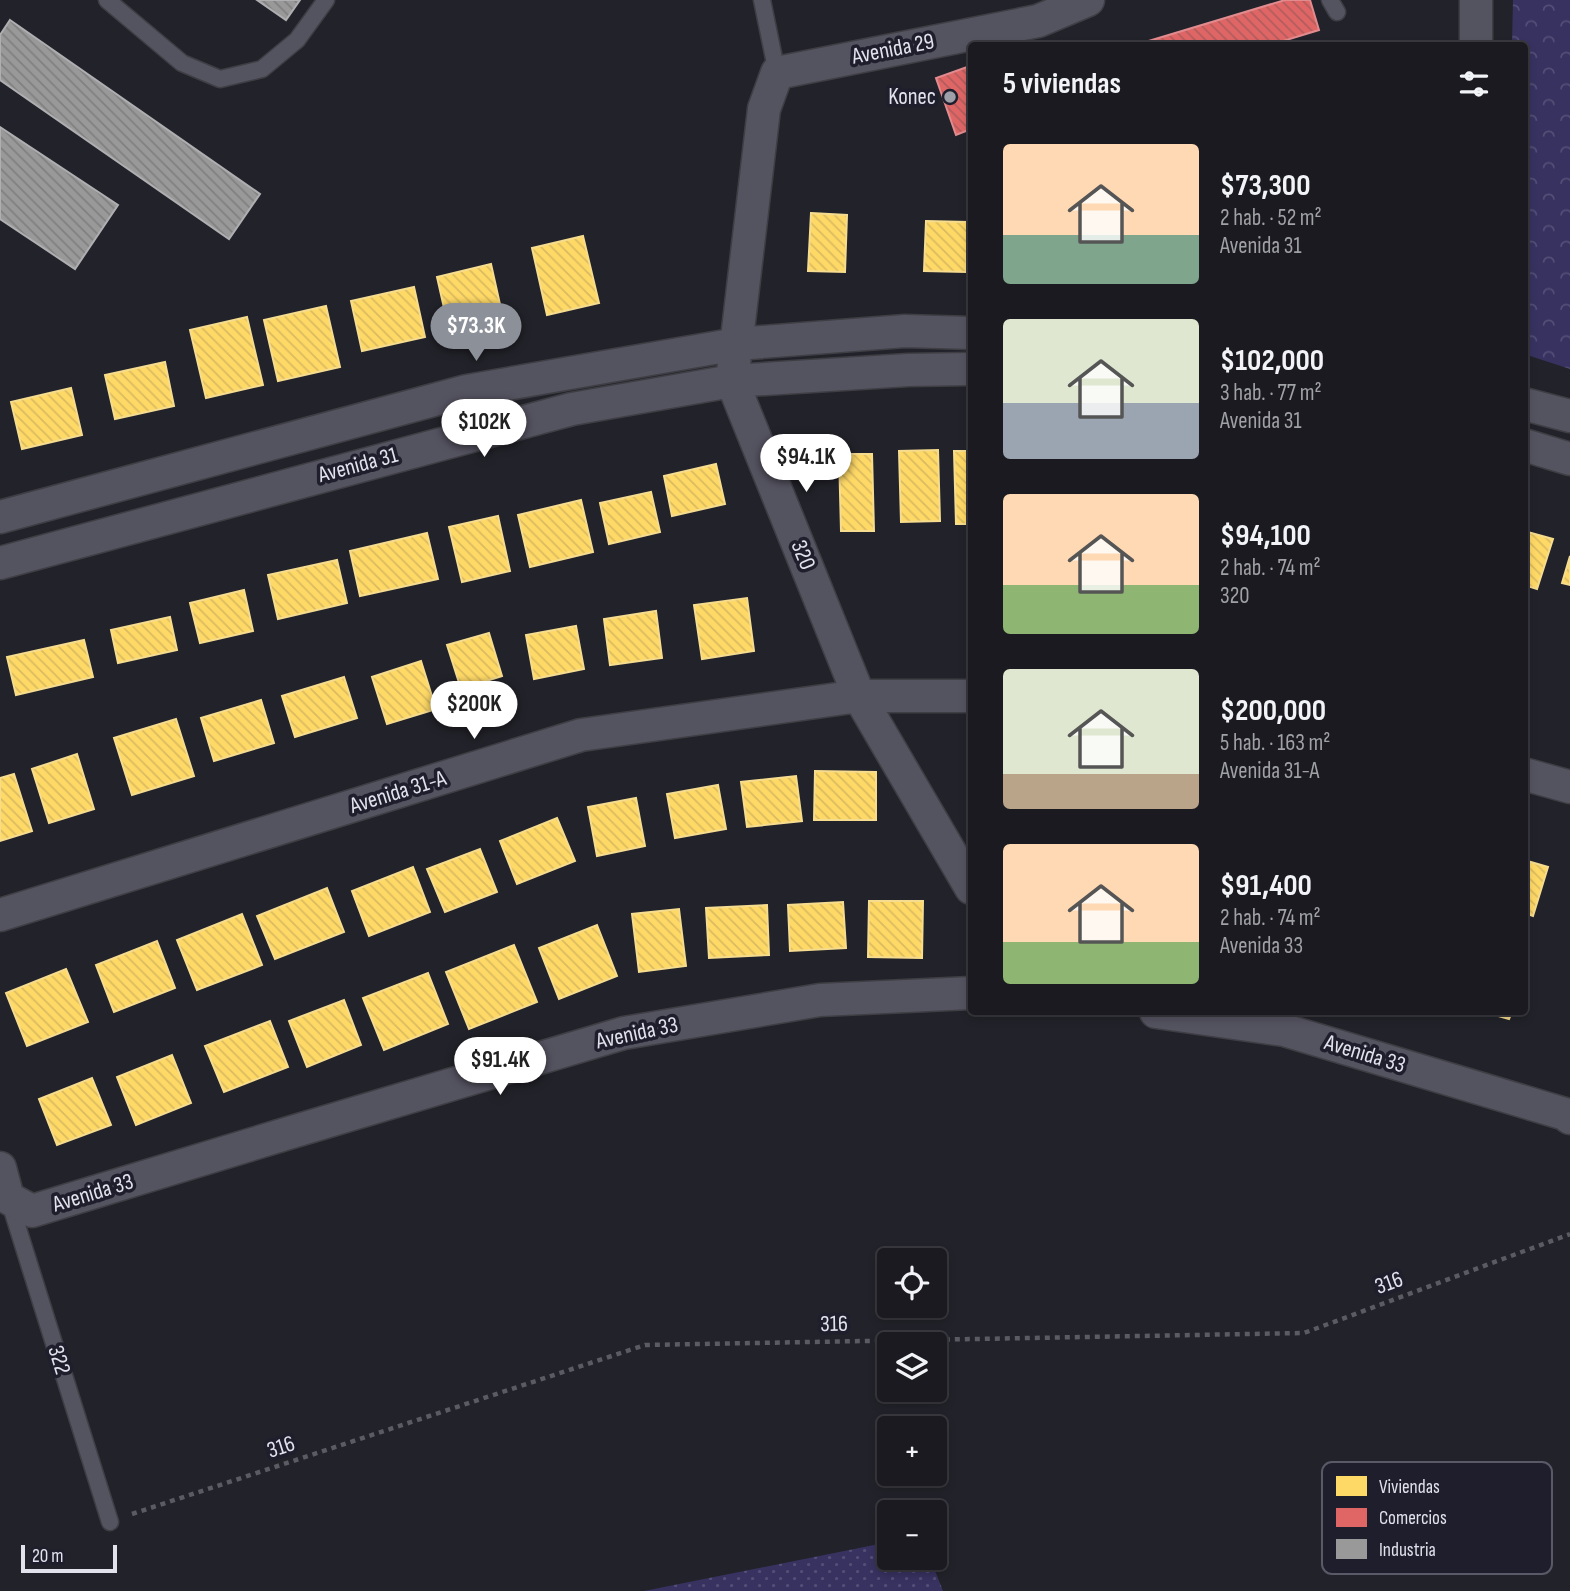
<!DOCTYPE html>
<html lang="es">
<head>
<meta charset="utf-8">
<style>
	:root { --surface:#1a1a20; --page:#232329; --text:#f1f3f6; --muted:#9fa1a5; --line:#38383e; --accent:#8c9099 }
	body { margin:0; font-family:"Sofia Sans Condensed",sans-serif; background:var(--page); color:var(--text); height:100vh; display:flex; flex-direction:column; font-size:26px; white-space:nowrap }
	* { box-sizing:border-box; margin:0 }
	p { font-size:23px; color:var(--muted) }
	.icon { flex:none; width:38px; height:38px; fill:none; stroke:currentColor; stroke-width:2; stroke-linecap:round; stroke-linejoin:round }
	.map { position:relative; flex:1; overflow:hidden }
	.details { position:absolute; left:968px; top:42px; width:560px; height:973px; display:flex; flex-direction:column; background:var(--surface); border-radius:7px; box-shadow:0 4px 10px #0003,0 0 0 2px var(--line) }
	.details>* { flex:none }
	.buttons { position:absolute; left:877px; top:1248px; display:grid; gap:14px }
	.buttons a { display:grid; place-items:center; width:70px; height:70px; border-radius:7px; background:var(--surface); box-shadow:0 4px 10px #0003,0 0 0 2px var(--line); font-size:35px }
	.scale { position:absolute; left:21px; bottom:18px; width:96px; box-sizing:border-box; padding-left:7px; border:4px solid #e2e2ed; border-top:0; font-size:19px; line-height:24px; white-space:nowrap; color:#e2e2ed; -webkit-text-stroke:5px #1e1e2d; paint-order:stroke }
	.price { position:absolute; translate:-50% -60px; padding:0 16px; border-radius:24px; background:#fff; color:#222; font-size:23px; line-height:46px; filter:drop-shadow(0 2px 4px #0008) }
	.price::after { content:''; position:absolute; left:50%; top:42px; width:21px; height:16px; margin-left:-10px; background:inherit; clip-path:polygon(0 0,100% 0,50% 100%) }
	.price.current { background:var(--accent); color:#fff }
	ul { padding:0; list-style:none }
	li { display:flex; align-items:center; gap:21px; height:175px; padding:0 35px }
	li span { display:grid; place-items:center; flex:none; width:196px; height:140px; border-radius:7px; color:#555 }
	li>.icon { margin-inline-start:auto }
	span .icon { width:84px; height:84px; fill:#fffc; stroke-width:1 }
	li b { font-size:30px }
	h2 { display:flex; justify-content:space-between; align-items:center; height:84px; padding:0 35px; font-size:30px }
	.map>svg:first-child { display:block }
</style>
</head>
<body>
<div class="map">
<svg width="1570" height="1591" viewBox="0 0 1570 1591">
	<defs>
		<pattern id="grass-dots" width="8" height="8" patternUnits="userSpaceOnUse" patternTransform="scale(1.75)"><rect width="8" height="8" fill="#373260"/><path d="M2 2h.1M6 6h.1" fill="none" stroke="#544f77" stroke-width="1.8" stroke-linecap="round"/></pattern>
		<pattern id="forest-crowns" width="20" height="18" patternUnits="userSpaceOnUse" patternTransform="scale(1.75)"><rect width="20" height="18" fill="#373260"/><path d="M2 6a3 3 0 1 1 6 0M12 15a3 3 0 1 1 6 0" fill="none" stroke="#544f77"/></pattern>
		<pattern id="homes-back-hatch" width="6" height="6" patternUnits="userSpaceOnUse" patternTransform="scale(1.75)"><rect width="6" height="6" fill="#ffd966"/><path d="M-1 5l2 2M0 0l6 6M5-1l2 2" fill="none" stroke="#dabb60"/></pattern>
		<pattern id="shops-back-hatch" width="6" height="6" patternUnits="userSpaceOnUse" patternTransform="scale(1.75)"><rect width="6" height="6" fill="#e06666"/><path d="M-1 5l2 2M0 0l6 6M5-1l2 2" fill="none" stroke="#b15c5d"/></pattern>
		<pattern id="industry-back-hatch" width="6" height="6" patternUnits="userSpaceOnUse" patternTransform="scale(1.75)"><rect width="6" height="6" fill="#999"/><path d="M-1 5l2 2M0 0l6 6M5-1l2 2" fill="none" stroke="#808080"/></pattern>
	</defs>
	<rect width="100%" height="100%" fill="#22222a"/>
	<!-- grass -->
	<path fill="url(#grass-dots)" d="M889,1542v16h41l13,33h-299z"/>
	<!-- forest -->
	<path fill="url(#forest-crowns)" d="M1513,0h57v369l-46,-15v-308l-12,-1z"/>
	<!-- homes -->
	<path fill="url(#homes-back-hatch)" stroke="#f6dc8e" stroke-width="2" d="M811,213l36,2 -2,57 -37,-1z
		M926,221l42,1 -2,50 -42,-1z
		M583,236l16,67 -52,12 -15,-67z
		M491,264l12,54 -54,12 -12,-53z
		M414,287l11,50 -63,14 -11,-50z
		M326,306l14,61 -62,14 -14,-61z
		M247,317l16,68 -57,13 -16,-68z
		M165,362l9,44 -59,13 -10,-44z
		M71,388l11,47 -60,14 -11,-47z
		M938,450l2,71 -39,1 -2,-71z
		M954,451h17v73h-15z
		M839,454h33l2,77h-33z
		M716,464l9,40 -53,12 -8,-40z
		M651,492l9,40 -51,12 -9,-41z
		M581,500l12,52 -63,15 -12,-52z
		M498,516l12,55 -48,11 -13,-55z
		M1524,531l29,8 -16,50 -13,-4z
		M427,533l11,46 -78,17 -10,-45z
		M1570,556v29l-8,-2z
		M337,560l10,43 -69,16 -10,-44z
		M244,590l9,41 -53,12 -10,-40z
		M747,598l7,53 -52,8 -8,-54z
		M656,611l6,47 -52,7 -6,-46z
		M170,617l7,33 -59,13 -7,-33z
		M576,626l8,43 -50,10 -8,-44z
		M489,633l13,43 -41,13 -14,-44z
		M84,640l9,37 -77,18 -9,-38z
		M421,661l15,48 -49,15 -15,-47z
		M344,677l13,41 -62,19 -13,-41z
		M261,700l13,43 -60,18 -13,-43z
		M176,719l18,57 -62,19 -18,-57z
		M77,754l17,55 -45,14 -17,-54z
		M815,771l61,1v48h-62z
		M14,774l18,57 -32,10v-63z
		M796,776l6,45 -55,6 -6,-45z
		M718,785l8,44 -51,9 -8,-44z
		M636,798l9,48 -48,10 -9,-49z
		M557,818l18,43 -58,23 -17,-43z
		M480,849l17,43 -52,20 -18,-43z
		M1524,860l24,7 -15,49 -9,-3z
		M413,867l17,45 -61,24 -17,-45z
		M327,888l17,44 -69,27 -18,-43z
		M869,901h54l-1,57 -54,-1z
		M843,902l3,46 -56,3 -2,-46z
		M767,905l2,50 -60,3 -3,-50z
		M679,909l7,57 -47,6 -7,-58z
		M242,914l20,51 -65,25 -20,-50z
		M597,925l20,51 -58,23 -20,-51z
		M157,941l18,47 -61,24 -18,-47z
		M514,945l23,57 -68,27 -23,-57z
		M66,969l22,53 -61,24 -21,-53z
		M428,973l20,51 -64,26 -21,-52z
		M344,1000l17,45 -54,22 -18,-46z
		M1484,1012h28l-3,7z
		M270,1021l18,46 -64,25 -19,-46z
		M172,1055l19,48 -55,22 -19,-48z
		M92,1078l19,47 -54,20 -18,-46z"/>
	<!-- shops -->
	<path fill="url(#shops-back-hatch)" stroke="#e18b8e" stroke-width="2" d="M1285,0h25l9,30 -52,16h-135z
		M970,66l1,63 -15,6 -20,-57z"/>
	<!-- industry -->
	<path fill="url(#industry-back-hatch)" stroke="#afafb2" stroke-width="2" d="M257,0h43l-14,20z
		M10,20l250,174 -31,45 -229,-159v-45z
		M0,127l118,78 -43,64 -75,-50z"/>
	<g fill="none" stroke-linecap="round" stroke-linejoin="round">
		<!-- lane casing -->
		<g stroke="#3e3e44" stroke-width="19">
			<path id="lane" d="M107,0l75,63 38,16 42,-10 35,-29 29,-40
				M762,0l15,73
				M1330,0l7,12
				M9,1200l101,322"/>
		</g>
		<!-- street casing -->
		<g stroke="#3e3e44" stroke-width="35">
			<path id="street" d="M1476,0v46
				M1524,404l46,12
				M1524,445l46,14
				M0,517l467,-126 270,-47 168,-13 66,2
				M0,563l572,-154 160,-28 176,-11 63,-1
				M1524,774l46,13
				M971,888l-112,-192 -127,-315 32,-272 13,-36 261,-52 50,-21
				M0,915l581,-180 278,-39h112
				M1156,1012l128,18 281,84 5,4
				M0,1168l8,30 24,13 260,-79 332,-99 196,-33 151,-7"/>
		</g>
		<!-- path -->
		<path stroke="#5b5b64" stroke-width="4.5" stroke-dasharray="5 5" stroke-linecap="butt" d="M132,1514l513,-169 659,-12 266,-99"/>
		<!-- lane -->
		<use href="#lane" stroke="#545360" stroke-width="16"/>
		<!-- street -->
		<use href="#street" stroke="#545360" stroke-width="32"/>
	</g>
	<!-- markers -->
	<circle fill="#9f9fa9" stroke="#1e1e2d" stroke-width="2.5" cx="950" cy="97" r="7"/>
	<g text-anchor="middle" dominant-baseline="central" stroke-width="7" stroke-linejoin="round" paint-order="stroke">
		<!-- street labels -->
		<g font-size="23" fill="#e2e2ed" stroke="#1e1e2d">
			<text transform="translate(893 49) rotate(-11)">Avenida 29</text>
			<text transform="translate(358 465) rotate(-15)">Avenida 31</text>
			<text transform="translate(803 555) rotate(68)">320</text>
			<text transform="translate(398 792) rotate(-17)">Avenida 31-A</text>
			<text transform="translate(637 1033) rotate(-12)">Avenida 33</text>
			<text transform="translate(1365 1054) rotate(17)">Avenida 33</text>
			<text transform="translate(93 1193) rotate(-17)">Avenida 33</text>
			<text transform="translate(1389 1283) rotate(-20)">316</text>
			<text transform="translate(834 1324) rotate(-1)">316</text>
			<text transform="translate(59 1360) rotate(73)">322</text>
			<text transform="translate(281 1447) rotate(-18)">316</text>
		</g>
		<!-- poi labels -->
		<g font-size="23" fill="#e2e2ed" stroke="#1e1e2d" text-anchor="end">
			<text x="936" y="97">Konec</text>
		</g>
	</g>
	<!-- legend -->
	<rect x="1322" y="1462" width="230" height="112" rx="10" fill="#1e1e2d" stroke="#595967" stroke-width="2"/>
	<rect x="1336" y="1476" width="31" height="20" fill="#ffd966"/>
	<rect x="1336" y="1508" width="31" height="19" fill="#e06666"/>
	<rect x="1336" y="1539" width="31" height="20" fill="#999"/>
	<g font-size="19" fill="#e2e2ed">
		<text x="1379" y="1493">Viviendas</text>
		<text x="1379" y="1524">Comercios</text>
		<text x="1379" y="1556">Industria</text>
	</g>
</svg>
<div class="buttons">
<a><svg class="icon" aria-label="locate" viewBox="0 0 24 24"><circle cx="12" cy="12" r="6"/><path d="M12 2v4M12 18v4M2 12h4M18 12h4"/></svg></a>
<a><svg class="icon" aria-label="layers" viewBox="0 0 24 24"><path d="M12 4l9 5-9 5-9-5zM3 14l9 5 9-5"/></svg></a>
<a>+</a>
<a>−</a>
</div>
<div class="scale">20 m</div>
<b class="price current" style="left:476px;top:363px">$73.3K</b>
<b class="price" style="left:484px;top:459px">$102K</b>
<b class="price" style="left:806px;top:494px">$94.1K</b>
<b class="price" style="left:474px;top:741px">$200K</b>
<b class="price" style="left:500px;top:1097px">$91.4K</b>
<section class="details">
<h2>5 viviendas<svg class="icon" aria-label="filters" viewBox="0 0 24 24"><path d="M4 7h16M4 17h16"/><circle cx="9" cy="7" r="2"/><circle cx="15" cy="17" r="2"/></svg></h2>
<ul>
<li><span style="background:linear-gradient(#ffd9b3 65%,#7fa58c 0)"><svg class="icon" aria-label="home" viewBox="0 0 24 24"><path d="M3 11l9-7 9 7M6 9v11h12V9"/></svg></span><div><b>$73,300</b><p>2 hab. · 52 m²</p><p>Avenida 31</p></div></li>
<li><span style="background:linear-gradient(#dfe7d0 60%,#9aa5b1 0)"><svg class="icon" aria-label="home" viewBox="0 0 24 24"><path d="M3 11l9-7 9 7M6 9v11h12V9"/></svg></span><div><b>$102,000</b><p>3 hab. · 77 m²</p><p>Avenida 31</p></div></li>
<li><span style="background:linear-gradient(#ffd9b3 65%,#8fb573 0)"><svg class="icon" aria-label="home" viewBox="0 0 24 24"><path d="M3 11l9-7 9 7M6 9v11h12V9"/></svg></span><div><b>$94,100</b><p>2 hab. · 74 m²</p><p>320</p></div></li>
<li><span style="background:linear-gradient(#dfe7d0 75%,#b9a48a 0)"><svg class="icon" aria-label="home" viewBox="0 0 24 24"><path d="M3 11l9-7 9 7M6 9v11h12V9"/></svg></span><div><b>$200,000</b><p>5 hab. · 163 m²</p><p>Avenida 31-A</p></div></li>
<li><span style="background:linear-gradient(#ffd9b3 70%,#8fb573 0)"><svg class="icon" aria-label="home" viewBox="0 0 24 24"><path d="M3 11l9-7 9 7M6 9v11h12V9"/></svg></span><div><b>$91,400</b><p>2 hab. · 74 m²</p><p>Avenida 33</p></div></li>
</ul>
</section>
</div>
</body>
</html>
